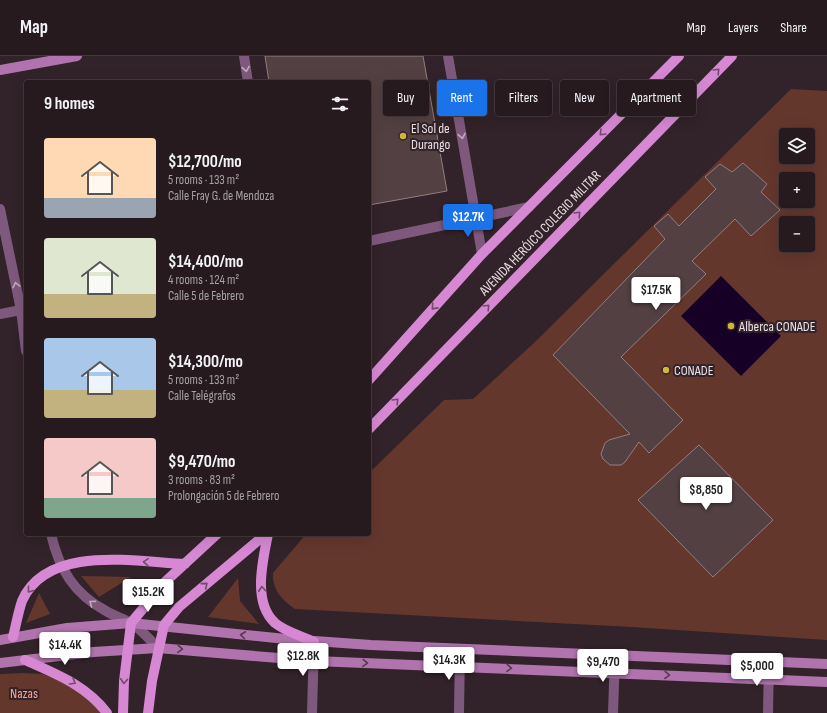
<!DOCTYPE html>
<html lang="en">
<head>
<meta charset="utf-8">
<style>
	:root { --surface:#261a1f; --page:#2e2328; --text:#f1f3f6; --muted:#a4a1a4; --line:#42383d; --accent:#1a73e8 }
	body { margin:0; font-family:"Sofia Sans Condensed",sans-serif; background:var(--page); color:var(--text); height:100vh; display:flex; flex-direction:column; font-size:15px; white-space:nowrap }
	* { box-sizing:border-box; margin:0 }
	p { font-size:13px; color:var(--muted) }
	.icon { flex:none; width:22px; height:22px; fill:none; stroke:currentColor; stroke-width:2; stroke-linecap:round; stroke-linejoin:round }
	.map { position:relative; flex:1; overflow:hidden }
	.side { position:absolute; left:24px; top:24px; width:347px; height:456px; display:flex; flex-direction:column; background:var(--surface); border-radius:4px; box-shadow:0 4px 16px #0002,0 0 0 1px var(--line) }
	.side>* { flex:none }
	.top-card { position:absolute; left:383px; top:24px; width:380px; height:36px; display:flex; gap:8px }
	.fabs { position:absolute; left:779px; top:72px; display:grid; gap:8px }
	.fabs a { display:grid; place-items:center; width:36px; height:36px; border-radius:4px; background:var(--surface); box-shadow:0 4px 16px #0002,0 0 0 1px var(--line); font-size:20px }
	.price { position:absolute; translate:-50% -34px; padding:0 9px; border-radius:4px; background:#fff; color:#222; font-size:13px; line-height:26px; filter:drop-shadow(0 1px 2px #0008) }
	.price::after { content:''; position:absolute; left:50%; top:24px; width:12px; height:9px; margin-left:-6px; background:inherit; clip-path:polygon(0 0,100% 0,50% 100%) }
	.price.current { background:var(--accent); color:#fff }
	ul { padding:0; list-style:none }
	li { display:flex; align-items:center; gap:12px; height:100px; padding:0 20px }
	li span { display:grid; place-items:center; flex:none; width:112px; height:80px; border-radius:4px; color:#555 }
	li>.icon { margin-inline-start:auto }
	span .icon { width:48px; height:48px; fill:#fffc; stroke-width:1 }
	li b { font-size:17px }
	h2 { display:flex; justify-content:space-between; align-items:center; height:48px; padding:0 20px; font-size:17px }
	.pill { padding:0 14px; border-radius:4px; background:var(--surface); box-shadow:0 4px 16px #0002,0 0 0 1px var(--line); font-size:14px; line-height:36px }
	.pill.current { background:var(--accent); color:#fff }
	header { display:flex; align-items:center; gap:24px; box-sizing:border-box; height:56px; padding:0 20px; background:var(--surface); border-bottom:1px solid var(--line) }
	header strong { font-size:19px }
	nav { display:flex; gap:22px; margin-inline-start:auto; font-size:14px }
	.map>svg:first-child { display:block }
</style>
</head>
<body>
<header>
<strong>Map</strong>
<nav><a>Map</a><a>Layers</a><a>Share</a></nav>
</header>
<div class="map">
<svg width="827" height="657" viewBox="0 0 827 657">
	<rect width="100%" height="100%" fill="#322229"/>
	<!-- green -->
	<path fill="#64372d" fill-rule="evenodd" d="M791,33l36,2v549l-195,-13 -337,-18c-13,-9 -23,-19 -22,-36l33,-39h63v-61l75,-73 29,-1 63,-58zM786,79h22v22h-22zM786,123h22v22h-22zM786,167h22v22h-22z
		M81,520l50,1 -32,20z
		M238,522l2,23 19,23 -51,-7z
		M39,537l11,21 -24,9z
		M23,617l20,1 33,12 26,27h-102v-39z"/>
	<!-- water -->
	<path fill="#160026" d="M721,220l60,60 -40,40 -60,-60z"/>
	<!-- building -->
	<path fill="#534042" stroke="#937e80" d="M265,0h158l24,135 -78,14v-123h-100z
		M743,107l24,21 -6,8 19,18 -29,26 -16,-17 -43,42 14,13 -85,83 62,63 -34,33 -10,-11 -14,20 -4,3h-11l-7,-6 -2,-5 4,-11 4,-3 21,-6 -77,-79 112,-116 -11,-13 14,-12 11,12 37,-37 -11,-12 15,-13 12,8z
		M699,389l74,75 -60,57 -75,-77z"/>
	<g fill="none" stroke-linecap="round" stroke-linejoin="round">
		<!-- street -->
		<path stroke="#7f597d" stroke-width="10" d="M244,0l4,26
			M448,0l34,198
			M0,153l21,101 5,41
			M369,185l160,-34
			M0,258l26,-5
			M51,478c8,35 23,60 55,77 8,5 17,7 25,12 10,6 19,17 27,25
			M312,657l2,-71
			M459,657l1,-64
			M613,657l2,-59
			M768,657l1,-52"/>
		<!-- secondary -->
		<path stroke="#b073ad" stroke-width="10" d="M0,14l77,-14
			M0,584l67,-12 64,-5 155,16 85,6 456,19
			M0,607l93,-11 65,-4 157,13 512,21"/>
		<!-- primary -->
		<path stroke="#d688d3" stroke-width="10" d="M369,324l113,-126 197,-198
			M369,373l363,-373
			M268,478c-5,26 -16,68 7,89 11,9 27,13 39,19
			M13,581c3,-12 5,-24 9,-36 25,-57 114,-39 163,-37
			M25,604c31,14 61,25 82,53
			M123,657l1,-32 7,-58 34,-41 52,-48
			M148,657l4,-32 12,-56 15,-18 87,-73"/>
	</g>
	<!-- one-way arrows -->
	<defs><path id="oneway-chevron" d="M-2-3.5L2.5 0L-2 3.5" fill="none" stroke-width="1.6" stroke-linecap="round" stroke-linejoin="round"/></defs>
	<g stroke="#c0aabb">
		<use href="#oneway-chevron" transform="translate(246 13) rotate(81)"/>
		<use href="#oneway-chevron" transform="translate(462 80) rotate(80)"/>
		<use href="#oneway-chevron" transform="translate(16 229) rotate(-102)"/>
		<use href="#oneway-chevron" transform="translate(92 547) rotate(-144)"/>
	</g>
	<g stroke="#744b6d">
		<use href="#oneway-chevron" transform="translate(717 15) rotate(-46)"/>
		<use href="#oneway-chevron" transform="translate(602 77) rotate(135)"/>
		<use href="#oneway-chevron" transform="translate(578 158) rotate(-46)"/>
		<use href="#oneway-chevron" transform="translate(434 251) rotate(132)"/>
		<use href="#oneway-chevron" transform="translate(487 251) rotate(-46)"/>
		<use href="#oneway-chevron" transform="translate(396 345) rotate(-46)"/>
		<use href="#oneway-chevron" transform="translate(146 506) rotate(-177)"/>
		<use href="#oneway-chevron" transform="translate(205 529) rotate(-40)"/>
		<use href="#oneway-chevron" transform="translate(262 533) rotate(-94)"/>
		<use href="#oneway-chevron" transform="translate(30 534) rotate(128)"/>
		<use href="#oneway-chevron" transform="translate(124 625) rotate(94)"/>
		<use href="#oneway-chevron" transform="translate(73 626) rotate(30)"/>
	</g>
	<g stroke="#583a51">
		<use href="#oneway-chevron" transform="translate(243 579) rotate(-173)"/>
		<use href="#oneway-chevron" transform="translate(180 593) rotate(4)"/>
		<use href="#oneway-chevron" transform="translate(365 607) rotate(3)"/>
		<use href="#oneway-chevron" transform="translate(509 612) rotate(3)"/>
		<use href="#oneway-chevron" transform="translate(667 619) rotate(2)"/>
	</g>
	<!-- markers -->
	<g fill="#d0b836" stroke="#322229" stroke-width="1.5">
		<circle cx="403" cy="80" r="4"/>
		<circle cx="731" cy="270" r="4"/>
		<circle cx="666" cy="314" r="4"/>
	</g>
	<g text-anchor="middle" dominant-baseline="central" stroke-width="4" stroke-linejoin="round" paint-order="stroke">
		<!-- poi labels -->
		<g font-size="14" fill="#ebe0e4" stroke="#322229" text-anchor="start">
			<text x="411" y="72">El Sol de<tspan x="411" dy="16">Durango</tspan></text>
			<text x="739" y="270">Alberca CONADE</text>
			<text x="674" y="314">CONADE</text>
		</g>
		<!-- street labels -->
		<g font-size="14" fill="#ebe0e4" stroke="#322229">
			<text transform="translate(540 177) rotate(-46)">AVENIDA HERÓICO COLEGIO MILITAR</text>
		</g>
		<!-- park labels -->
		<g font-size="14" fill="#fba693" stroke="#322229">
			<text x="24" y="637">Nazas</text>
		</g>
	</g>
</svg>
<div class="fabs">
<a><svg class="icon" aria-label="layers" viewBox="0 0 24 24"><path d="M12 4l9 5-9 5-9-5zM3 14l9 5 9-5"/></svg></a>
<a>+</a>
<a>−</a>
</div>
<b class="price current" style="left:468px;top:182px">$12.7K</b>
<b class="price" style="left:656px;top:255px">$17.5K</b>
<b class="price" style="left:706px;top:455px">$8,850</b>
<b class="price" style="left:148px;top:557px">$15.2K</b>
<b class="price" style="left:65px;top:610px">$14.4K</b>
<b class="price" style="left:303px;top:621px">$12.8K</b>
<b class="price" style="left:449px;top:625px">$14.3K</b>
<b class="price" style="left:603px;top:627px">$9,470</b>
<b class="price" style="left:757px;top:631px">$5,000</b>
<div class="top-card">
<a class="pill">Buy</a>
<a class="pill current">Rent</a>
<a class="pill">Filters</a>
<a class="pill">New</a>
<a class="pill">Apartment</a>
</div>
<section class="side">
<h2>9 homes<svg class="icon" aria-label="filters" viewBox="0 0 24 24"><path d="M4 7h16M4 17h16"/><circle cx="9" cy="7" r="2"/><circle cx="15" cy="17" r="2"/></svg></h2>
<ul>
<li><span style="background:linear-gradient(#ffd9b3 75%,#9aa5b1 0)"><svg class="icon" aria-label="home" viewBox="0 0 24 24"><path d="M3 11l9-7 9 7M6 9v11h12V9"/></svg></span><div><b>$12,700/mo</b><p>5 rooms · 133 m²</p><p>Calle Fray G. de Mendoza</p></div></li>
<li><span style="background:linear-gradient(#dfe7d0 70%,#c2b280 0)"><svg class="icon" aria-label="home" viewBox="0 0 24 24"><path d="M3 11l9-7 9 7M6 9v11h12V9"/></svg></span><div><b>$14,400/mo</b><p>4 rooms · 124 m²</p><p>Calle 5 de Febrero</p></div></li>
<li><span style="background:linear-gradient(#a9c7e8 65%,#c2b280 0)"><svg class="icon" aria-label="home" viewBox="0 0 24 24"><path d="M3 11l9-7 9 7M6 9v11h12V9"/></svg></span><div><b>$14,300/mo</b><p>5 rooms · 133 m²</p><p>Calle Telégrafos</p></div></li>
<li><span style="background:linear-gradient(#f6c9c9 75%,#7fa58c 0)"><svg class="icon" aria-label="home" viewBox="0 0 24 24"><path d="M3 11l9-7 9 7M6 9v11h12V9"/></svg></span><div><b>$9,470/mo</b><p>3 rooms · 83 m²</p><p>Prolongación 5 de Febrero</p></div></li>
</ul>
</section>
</div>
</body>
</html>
